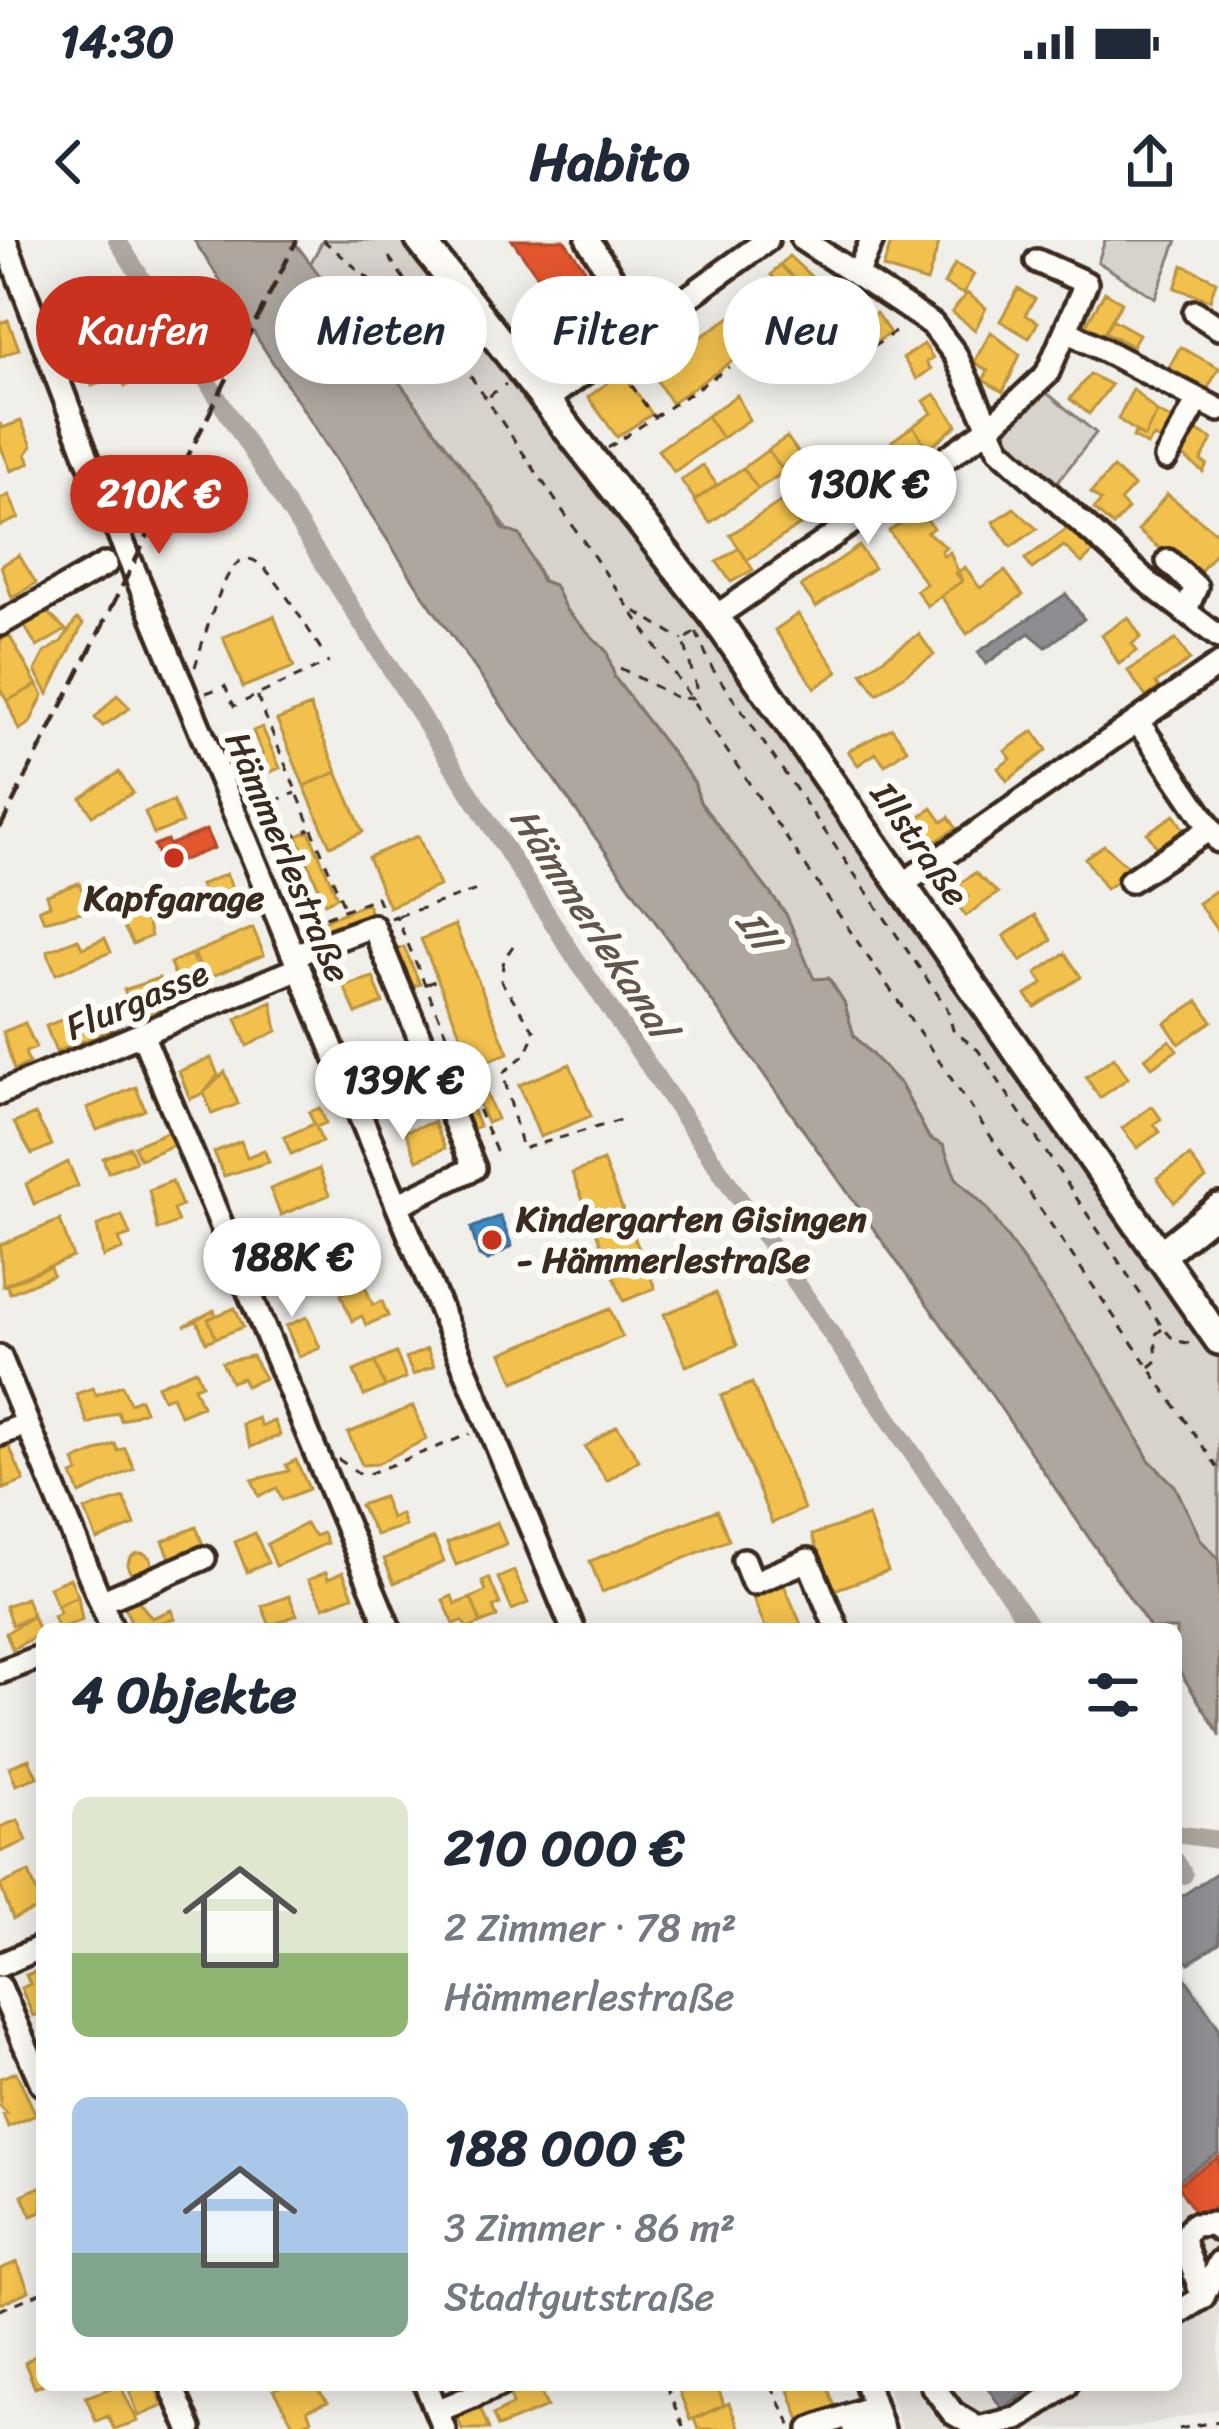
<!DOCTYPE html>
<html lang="de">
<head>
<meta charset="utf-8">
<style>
	:root { --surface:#fff; --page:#f6f6f7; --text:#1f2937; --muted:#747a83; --accent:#c8321e }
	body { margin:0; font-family:Sriracha,sans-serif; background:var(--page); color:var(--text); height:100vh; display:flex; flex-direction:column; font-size:45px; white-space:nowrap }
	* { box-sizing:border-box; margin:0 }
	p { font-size:39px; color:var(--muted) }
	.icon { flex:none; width:66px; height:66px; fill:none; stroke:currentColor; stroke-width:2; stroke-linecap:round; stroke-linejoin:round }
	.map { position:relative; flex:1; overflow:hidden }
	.details { position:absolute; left:36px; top:1383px; width:1146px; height:768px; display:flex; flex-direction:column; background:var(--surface); border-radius:18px; box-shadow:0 6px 30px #0003 }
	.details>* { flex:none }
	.banner { position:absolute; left:36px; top:36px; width:1149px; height:108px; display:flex; gap:24px }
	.price { position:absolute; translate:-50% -102px; padding:0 27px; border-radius:42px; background:#fff; color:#222; font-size:39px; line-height:78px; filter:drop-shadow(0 3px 6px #0008) }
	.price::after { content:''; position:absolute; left:50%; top:72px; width:36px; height:27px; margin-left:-18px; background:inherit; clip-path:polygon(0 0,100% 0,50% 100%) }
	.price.current { background:var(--accent); color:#fff }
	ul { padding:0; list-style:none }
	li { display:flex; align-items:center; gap:36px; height:300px; padding:0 36px }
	li span { display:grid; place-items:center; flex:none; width:336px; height:240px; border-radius:18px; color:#555 }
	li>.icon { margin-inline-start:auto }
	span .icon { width:144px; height:144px; fill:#fffc; stroke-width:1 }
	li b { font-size:51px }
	h2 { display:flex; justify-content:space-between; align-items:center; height:144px; padding:0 36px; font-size:51px }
	.chip { padding:0 42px; border-radius:54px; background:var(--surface); box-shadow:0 6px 30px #0003; font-size:42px; line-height:108px }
	.chip.current { background:var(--accent); color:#fff }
	.status { display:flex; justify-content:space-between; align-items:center; height:84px; padding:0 60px; background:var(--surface); direction:ltr }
	.status svg { height:33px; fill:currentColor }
	header { display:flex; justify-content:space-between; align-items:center; height:156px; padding:0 36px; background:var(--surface); font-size:54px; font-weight:700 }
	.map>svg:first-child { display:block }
</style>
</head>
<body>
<div class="status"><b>14:30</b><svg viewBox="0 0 49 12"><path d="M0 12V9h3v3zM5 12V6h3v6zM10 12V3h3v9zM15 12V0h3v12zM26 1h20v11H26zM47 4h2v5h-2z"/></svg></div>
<header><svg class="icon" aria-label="back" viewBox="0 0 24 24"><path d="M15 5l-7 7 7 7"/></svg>Habito<svg class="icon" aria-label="share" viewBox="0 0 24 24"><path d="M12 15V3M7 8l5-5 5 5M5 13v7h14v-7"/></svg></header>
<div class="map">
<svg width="1219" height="2189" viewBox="0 0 1219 2189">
	<rect width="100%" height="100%" fill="#f1efea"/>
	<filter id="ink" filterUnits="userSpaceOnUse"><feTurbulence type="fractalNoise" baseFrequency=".00833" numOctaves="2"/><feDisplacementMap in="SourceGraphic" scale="24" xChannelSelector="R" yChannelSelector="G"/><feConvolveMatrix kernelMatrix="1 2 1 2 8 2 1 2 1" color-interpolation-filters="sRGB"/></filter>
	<g filter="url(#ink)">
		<!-- built -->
		<path fill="#e3e0da" d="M1176,1715l43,66v388l-93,20h-224l-15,-44h289z"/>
		<!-- green -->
		<path fill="#d7d2cc" stroke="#897e75" stroke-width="3" d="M323,0h97l129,158 670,942v219l-19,-19 -25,-54 -26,-26 -44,-81 -119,-172 -30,-29 -13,-33 -14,-7 -28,-53 -47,-49 -10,-34 -15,-24 -16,1 -27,-65 -86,-112 -6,-20 -80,-104 -7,-26 -41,-42 -12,-24 -12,-5c-9,-30 -35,-44 -48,-72l-185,-243z
			M1105,0h72l-22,58 -57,-36z
			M1042,149l54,44 -44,56 -45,-39 -7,-16z"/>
		<!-- water -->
		<path fill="#aea69f" stroke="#80746b" stroke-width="3" d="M194,0h99l201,269 9,20 17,6 22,46 12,4 12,25 41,42 8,26 79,104 6,20 86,112 28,65 14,-1 16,24 10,34 47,49 28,53 14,7 13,33 30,29 119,172 44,81 26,26 26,54 18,19v174l-43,-67v-37h-25l-160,-235 -568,-799z"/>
		<!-- homes -->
		<path fill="#f2c14e" stroke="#bb9440" stroke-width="3" d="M892,0h48l-13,42 -44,-14z
			M789,16l26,24 -9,10 -26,-25z
			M955,24l19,10 -11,20 -19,-10z
			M780,25l40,38 -11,12 -38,-40z
			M1183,25l33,16 -6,19 -35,-12z
			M1018,49l17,10 -10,16 13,7 -9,16 -29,-17z
			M1105,52l17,10 -21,36 -17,-10z
			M967,53l19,15 -11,22 -23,-18z
			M755,60l23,30 -107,73 -20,-32z
			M876,73l14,20 -21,14 -13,-20z
			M1112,79l27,15 -7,12 -27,-14z
			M8,80l11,29 -19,8v-34z
			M991,92l29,23 -17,37 -20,-12 5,-9 -14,-9z
			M924,104l9,14 -7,4 5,7 -14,10 -14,-21z
			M838,106l15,20 -19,13 -10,-13 7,-6 -5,-6z
			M92,107l4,10 10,-4 9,21 25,-10 5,13 -20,9 -5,-12 -28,12 -15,-33z
			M1180,107l39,21 -14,25 -39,-20z
			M622,132l30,42 -35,23 -29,-40z
			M1090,134l21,11 -22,29 -19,-15z
			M1133,149l24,23 -13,25 -26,-18z
			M935,154l22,31 -29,24 -15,-23 19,-13 -8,-12z
			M737,155l12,25 -27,18 -15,-22z
			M1157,172l18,9 -12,21 -9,-5 -7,8 -14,-8 2,-5 9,5z
			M707,176l15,22 -48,34 -16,-22z
			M21,181l11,25 -6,8 4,9 -19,8 -11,-26v-22l2,5z
			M913,186l15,23 -7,4 6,8 -23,11 -5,-8 6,-4 -13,-19z
			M1191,188l21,11 -11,22 6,3 -4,8 -25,-20z
			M787,197l16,22 -19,13 -16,-22z
			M768,210l16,22 -26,17 -15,-21z
			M703,225l14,20 -22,15 -14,-20z
			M743,228l15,21 -48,34 -16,-22z
			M1113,228l21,18 -14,15 8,8 -15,17 -19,-17 7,-8 -10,-8z
			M826,250l14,20 -19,13 -14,-20z
			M1167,254l52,41v13l-23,29 -58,-46z
			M9,255l10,23 -19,8v-27z
			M783,260l17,25 -53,35 -17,-25z
			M1014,268l23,21 -26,18 -18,-25z
			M915,273l3,5 6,-3 9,13 -6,4 19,15 -5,4 3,5 6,-4 12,29 -35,25 -11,-16 10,-6 -37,-53z
			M1068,288l25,24 -11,11 -18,-17 -32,23 -7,-10z
			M859,306l15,22 -58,39 -15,-21z
			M739,308l14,22 -22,12 -14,-20z
			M19,315l17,28 -24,15 -11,-32z
			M965,327l15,21 25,-17 18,24 -56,39 -26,-38 21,-15 -6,-8z
			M47,372l19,18 -29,17 -13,-22z
			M798,374l40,58 -23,16 -40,-58z
			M274,376l20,51 -51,20 -20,-50z
			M1128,377l13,20 -9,7 5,7 -18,13 -17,-29z
			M77,379l6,5 -35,70 -13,-23 9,-18 17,-11z
			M919,394l15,21 -57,39 -15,-21z
			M9,395l28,50 -30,16 -7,-12v-48z
			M1176,399l14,21 -34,23 3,5 -13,9 -18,-26z
			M37,445l6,10 -13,28 -11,7 -12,-29z
			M117,455l13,13 -27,18 -8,-8z
			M310,466l27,66 -33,14 -27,-66z
			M262,487l18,41 -10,4 -17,-41z
			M892,488l15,21 -22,16 -9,-12 -18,12 -10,-14z
			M1033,491l14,19 -40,31 -9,-13 13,-9 -6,-8z
			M119,532l14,21 -41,22 -11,-17z
			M337,532l26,60 -33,14 -26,-60z
			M173,561l9,22 -28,11 -9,-22z
			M932,568l10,14 7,-5 7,11 -28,19 -17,-24z
			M1174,575l12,18 -27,18 -12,-18z
			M309,591l28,66 -12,6 -28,-67z
			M418,596l21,50 -50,21 -21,-50z
			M1104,605l28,26 -26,18 -21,-31z
			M975,633l23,20 -32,23 -8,-11 11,-8 -10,-13z
			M226,634l13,30 -26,11 -13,-30z
			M79,643l11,27 -46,11 -5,-12 11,-4 -3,-10z
			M1218,649l1,1v43l-21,-30z
			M132,655l8,1 11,40 -18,8 -20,-37z
			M367,663l4,11 -48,20 -4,-11z
			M1035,675l17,25 -31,21 -17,-25z
			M455,685l53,128 -34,14 -53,-128z
			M253,688l11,27 -59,24 -11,-26z
			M105,698l6,14 -55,22 -9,-23 31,-12 4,9z
			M404,707l16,37 -12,4 -15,-36z
			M1065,713l16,24 -46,30 -9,-12 17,-12 -7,-10z
			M191,714l6,15 -21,9 -6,-15z
			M373,737l10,26 -27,11 -12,-28z
			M159,738l7,17 -8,3 4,9 -27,11 -11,-28z
			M1198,761l14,20 -33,23 -14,-21z
			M272,762l5,29 -30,15 -11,-27z
			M104,771l8,19 -56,22 -10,-26 25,-10 3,7z
			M25,783l11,25 -11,4 4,11 -15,7 -11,-38z
			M1170,800l7,10 -25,17 -7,-9z
			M404,810l10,25 -27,12 -12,-28z
			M1114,817l14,21 -28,20 -14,-21z
			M211,818l7,17 -14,18 -14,6 -11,-28z
			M570,824l21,52 -51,21 -21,-52z
			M225,832l13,32 -26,10 -8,-21z
			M479,836l18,43 -10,4 -18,-43z
			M461,843l18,43 -11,5 -18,-43z
			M136,847l9,23 -48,20 -10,-22z
			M1152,866l9,13 -7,5 6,8 -23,16 -15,-20z
			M320,868l6,15 -10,4 6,15 -31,12 -7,-17 30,-13 -5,-12z
			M35,874l17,31 -20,9 -18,-31z
			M434,882l11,26 -28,12 -12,-29z
			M169,891l5,14 -34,14 -6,-13z
			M241,901l6,16 17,-7 5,12 -45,14 -10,-24z
			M130,907l6,14 -28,11 -5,-14z
			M1190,916l16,23 -32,23 -17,-24z
			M603,921l52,127 -31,13 -52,-128z
			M68,922l10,24 -44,18 -8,-20z
			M319,929l10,26 -48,20 -11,-26z
			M172,941l10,25 -9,4 5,12 -20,8 -9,-40z
			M122,975l8,20 -11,4 4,10 -20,8 -6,-31z
			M60,980l13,37 -70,29 -3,-41z
			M280,1000l12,37 -26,11 -10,-22 9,-4 -6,-14z
			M49,1026l4,9 -43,18 -4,-9z
			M362,1039l11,26 9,-4 6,15 -22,9 -4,-9 -10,5 -11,-26z
			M716,1053l21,52 -51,21 -22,-52z
			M235,1068l8,19 -27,11 -8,-19z
			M610,1069l12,28 -108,45 -12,-29z
			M214,1070l2,5 -8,4 8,19 -10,4 -9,-21 -13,5z
			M307,1077l13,31 -21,9 -13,-31z
			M427,1109l7,17 -21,9 -7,-17z
			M396,1113l10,25 -21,9 -10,-25z
			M252,1116l13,22 -19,8 -4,-8 -11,4 -9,-20z
			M375,1122l10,25 -21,9 -10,-25z
			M196,1130l6,14 -8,3 8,19 -22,9 -8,-19 -9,3 -6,-13z
			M752,1143l52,126 -32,14 -51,-127z
			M122,1145l8,18 10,-4 5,12 -24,10 -3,-9 -30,12 -12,-30 17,-6 3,7z
			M413,1166l13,33 -49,25 -15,1 -14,-32z
			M258,1178l3,8 13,-5 6,14 -29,12 -9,-23z
			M617,1186l22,34 -32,21 -22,-34z
			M115,1204l3,7 7,-3 9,21 -54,25 -8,-19 6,-3 -4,-11z
			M9,1206l15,35 -20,8 -4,-40z
			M296,1220l13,29 -27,11 -5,-12 -18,8 -7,-16 37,-9 -3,-6z
			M383,1257l8,21 10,-4 4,12 -29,9 -16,-30z
			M124,1258l11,27 -38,15 -12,-30z
			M717,1270l12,30 -127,52 -12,-31z
			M868,1276l20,55 -57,20 -19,-56z
			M497,1282l9,22 -50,21 -9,-22z
			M305,1284l10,12 8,-3 4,10 -51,23 -9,-22z
			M196,1287l8,20 -33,13 -8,-19z
			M255,1293l13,30 -21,9 -12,-30z
			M434,1298l10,24 -50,21 -10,-24z
			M128 1325a12 12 0 1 1 24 0a12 12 0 1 1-24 0Z
			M514,1331l14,32 -16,7 -14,-32z
			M326,1332l2,7 15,-7 10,24 -29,11 -16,-27z
			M70,1338l8,18 -21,9 -8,-18z
			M489,1338l11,26 -7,3 4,10 -16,6 -10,-25 15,-7 -4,-10z
			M784,1345l19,44h-37l-13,-31z
			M78,1356l4,24 -24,9 -5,-13 7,-3 -3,-8z
			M289,1356l8,19 -27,11 -8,-20z
			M452,1356l3,8 16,-6 10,25 -13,6 -6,-8 -8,3 -11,-24z
			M135,1357l17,21 19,-8 4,9 -41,10 -11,-27z
			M26,1358l7,18 -21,9 -7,-19z
			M33,1376l7,18 -28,15 -6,-16z
			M29,1519l8,18 -21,8 -7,-18z
			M18,1580l9,21 -27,11v-25z
			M29,1632l13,35 -29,12 -13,-34z
			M42,1729v44l-9,3 -12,-28 9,-4 -4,-9z
			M16,1832l20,43 -28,12 -5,-13 4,-1 -7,-7v-28z
			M42,1946v26l-11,4 -9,-21z
			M17,2022l12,29 -29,13v-35z
			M42,2111v34l-7,3 -10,-25z
			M120,2145l18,36 -24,8 -6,-13 -12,5 -10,-24z
			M127,2145h27l9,21 -24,10z
			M284,2145l32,3 12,14 -21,8 4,10 -16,7 -22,-37z
			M538,2145l9,22 -49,20 -5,-12 20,-11 -3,-9z
			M677,2145h40l7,20 -34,15z
			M787,2145h40l8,22 -35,13z
			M729,2163l10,26h-41l-4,-10z
			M480,2167l9,22h-27l-5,-13z"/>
		<!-- shops -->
		<path fill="#e4572e" stroke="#b14a29" stroke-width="3" d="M512,0h52l28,39 -35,24z
			M206,590l8,18 -51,20 -9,-23 13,-5 2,5z
			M1219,1917v48l-22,10 -20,-30z"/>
		<!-- schools -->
		<path fill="#3f88c5" stroke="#3e6c93" stroke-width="3" d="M500,976l12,30 -24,14 -9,-4 -8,-28z"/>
		<!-- industry -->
		<path fill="#8d8d92" stroke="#746f6f" stroke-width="3" d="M1066,354l18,25 -38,28 -17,-14 -43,31 -8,-12z
			M1219,1631v72l-30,20 -13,-12v-51z
			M1176,1724l43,64v125l-43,29z
			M986,2145h51l-35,24z"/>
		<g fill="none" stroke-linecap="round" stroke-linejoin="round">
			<!-- canal -->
			<path stroke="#aea69f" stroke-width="18" d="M117,0l457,716 458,673
				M1176,1594l43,6
				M1176,1621l8,14"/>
			<!-- minor casing -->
			<g stroke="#3b2a1e" stroke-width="30">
				<path id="minor" d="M5,0l82,217 486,1172
					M588,0l56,88
					M803,0l129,84 23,30 44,95 152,136 68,52
					M857,35l15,-35
					M1195,72l24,16
					M1069,92l150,78
					M549,158l218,-158
					M1166,218l32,-58
					M1168,321l28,26 -11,25
					M715,377l272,-187 60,-56 39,-91 -49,-22
					M0,384l106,-60
					M1138,482l81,119
					M1130,641l80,-52
					M903,644l316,-220
					M294,715l79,-29 101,242 -77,37
					M142,794l247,595
					M0,853l299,-125
					M0,1117l112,272
					M0,1194l27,-10
					M744,1320l9,23 55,-23 29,69
					M101,1362l103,-44
					M0,1432l42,-16
					M0,1725l42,-18
					M0,1747l42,97
					M1203,2057l-21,-59 11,-13 20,-1 6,6
					M1176,2074l27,-17 16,-35
					M171,2145l19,44
					M426,2145l18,44
					M867,2145l15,44
					M932,2145l21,28 25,15 41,-10 47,-33
					M437,2171l62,-26
					M811,2189l63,-23
					M854,2189l25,-9"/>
			</g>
			<!-- major casing -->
			<g stroke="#3b2a1e" stroke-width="36">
				<path id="major" d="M420,0l295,377 504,723
					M1159,1016l60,-48"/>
			</g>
			<!-- path -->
			<path stroke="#3b2a1e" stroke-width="3" stroke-dasharray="9 9" stroke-linecap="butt" d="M323,0l124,105
				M389,17l830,1213
				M858,117l37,-25
				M621,130l32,46
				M489,156l17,-12
				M608,208l121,-81
				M635,371l48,29
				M696,392l16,36 235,340 6,22 25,20 185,278 11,12 21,5
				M195,427c45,-150 52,-134 129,-13
				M620,428l59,31 14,-1 3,-11 -12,-46 12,-10
				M206,453l19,-7 9,20 95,-44
				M257,456l88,213
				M274,561l22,-8
				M289,597l21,-8
				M317,664l6,14 54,-21 6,14
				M398,676l79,-26
				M391,678l5,-2 103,242
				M513,706l-9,13 -3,22 34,51 -8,21 -24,20 19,76 99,-29
				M426,744l12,-4
				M443,802l18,-7
				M1150,1127l7,-6 -2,-26 7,-6
				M338,1219l25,17 107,-42
				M0,2070l42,-18
				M666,2145l18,44
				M771,2145l21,42
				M1179,2189l40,-8"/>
			<!-- minor -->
			<use href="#minor" stroke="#fdfcf7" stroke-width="21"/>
			<!-- major -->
			<use href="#major" stroke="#fdfcf7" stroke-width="27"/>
			<!-- rail -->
			<path stroke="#3b2a1e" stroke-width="4.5" stroke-dasharray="18 9" stroke-linecap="butt" d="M0,588l297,-588"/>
		</g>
	</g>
	<!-- markers -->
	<g fill="#c8321e" stroke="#fdfcf7" stroke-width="4.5">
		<circle cx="174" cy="618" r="12"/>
		<circle cx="492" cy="1000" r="12"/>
	</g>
	<g text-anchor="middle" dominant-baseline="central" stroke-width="12" stroke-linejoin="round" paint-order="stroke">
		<!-- street labels -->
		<g font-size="36" fill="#3b2a1e" stroke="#fdfcf7">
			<text transform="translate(920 604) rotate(55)">Illstraße</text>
			<text transform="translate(288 617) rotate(67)">Hämmerlestraße</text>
			<text transform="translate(137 760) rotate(-23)">Flurgasse</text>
		</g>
		<!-- poi labels -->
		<g font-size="36" font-weight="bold" fill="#3b2a1e" stroke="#fdfcf7">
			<text x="174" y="658">Kapfgarage</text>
			<text x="516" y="979" text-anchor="start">Kindergarten Gisingen<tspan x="516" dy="41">- Hämmerlestraße</tspan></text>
		</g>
		<!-- water labels -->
		<g font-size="39" font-style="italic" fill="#63554b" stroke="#fdfcf7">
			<text transform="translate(593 682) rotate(57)">Hämmerlekanal</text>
			<text transform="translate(757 690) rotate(55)">Ill</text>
		</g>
	</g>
</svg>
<b class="price" style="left:868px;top:307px">130K €</b>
<b class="price current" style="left:159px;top:317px">210K €</b>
<b class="price" style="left:403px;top:903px">139K €</b>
<b class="price" style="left:292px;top:1080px">188K €</b>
<div class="banner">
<a class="chip current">Kaufen</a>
<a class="chip">Mieten</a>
<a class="chip">Filter</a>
<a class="chip">Neu</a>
</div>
<section class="details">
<h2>4 Objekte<svg class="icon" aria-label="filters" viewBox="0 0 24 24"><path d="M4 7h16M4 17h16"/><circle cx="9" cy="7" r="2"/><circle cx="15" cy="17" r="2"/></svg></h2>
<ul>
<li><span style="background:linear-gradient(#dfe7d0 65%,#8fb573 0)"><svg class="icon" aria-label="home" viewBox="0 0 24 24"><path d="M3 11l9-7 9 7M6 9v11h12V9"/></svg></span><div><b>210 000 €</b><p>2 Zimmer · 78 m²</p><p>Hämmerlestraße</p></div></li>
<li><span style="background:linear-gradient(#a9c7e8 65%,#7fa58c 0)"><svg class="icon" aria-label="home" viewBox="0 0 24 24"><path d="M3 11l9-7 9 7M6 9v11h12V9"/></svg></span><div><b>188 000 €</b><p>3 Zimmer · 86 m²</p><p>Stadtgutstraße</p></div></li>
</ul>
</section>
</div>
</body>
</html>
